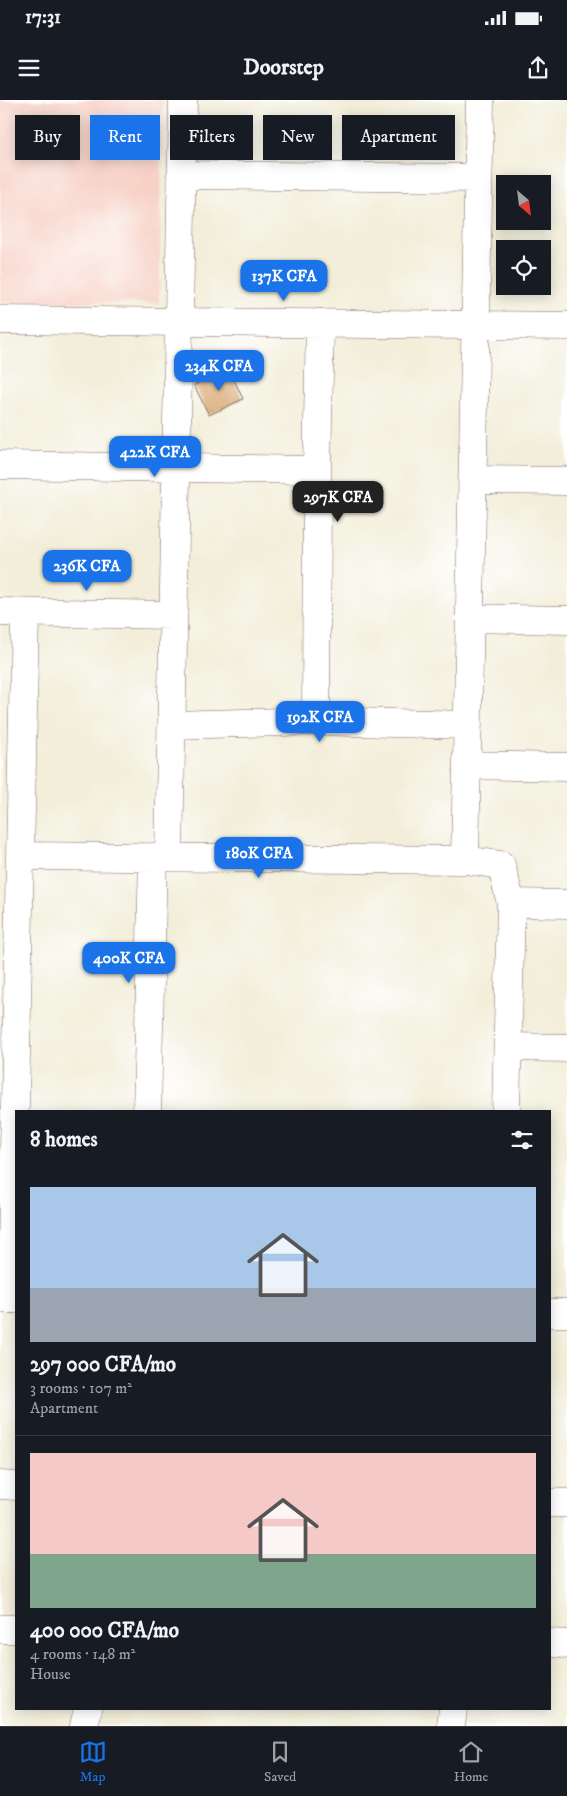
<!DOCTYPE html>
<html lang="en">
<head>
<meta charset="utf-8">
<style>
	:root { --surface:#171b24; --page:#20242c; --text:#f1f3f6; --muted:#9ea1a6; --line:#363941; --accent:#1a73e8 }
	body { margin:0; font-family:"IM FELL DW Pica",serif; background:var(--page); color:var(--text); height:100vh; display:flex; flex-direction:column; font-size:19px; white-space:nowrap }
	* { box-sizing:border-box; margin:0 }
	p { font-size:16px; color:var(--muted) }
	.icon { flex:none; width:28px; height:28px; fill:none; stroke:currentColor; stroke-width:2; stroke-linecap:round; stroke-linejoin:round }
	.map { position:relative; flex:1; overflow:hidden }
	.drawer { position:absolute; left:15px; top:1010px; width:536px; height:600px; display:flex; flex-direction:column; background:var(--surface); border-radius:0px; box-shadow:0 2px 12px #0003 }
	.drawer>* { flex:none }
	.guide { position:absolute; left:15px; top:15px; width:538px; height:45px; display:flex; gap:10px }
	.needle { width:32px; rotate:152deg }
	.controls { position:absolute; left:496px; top:75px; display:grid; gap:10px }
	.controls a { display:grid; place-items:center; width:55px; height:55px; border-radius:0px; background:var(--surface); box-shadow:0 2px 12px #0003; font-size:25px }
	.price { position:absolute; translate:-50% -42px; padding:0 11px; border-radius:10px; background:var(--accent); color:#fff; font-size:16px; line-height:32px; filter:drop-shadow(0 1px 2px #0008) }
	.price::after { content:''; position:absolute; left:50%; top:30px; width:15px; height:11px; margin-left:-8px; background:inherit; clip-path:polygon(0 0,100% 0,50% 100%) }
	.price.current { background:#222; color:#fff }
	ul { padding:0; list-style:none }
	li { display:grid; align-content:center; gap:10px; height:265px; padding:0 15px }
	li+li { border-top:1px solid var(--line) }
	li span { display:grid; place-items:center; height:155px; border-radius:0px; color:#555 }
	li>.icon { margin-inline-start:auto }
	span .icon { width:90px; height:90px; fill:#fffc; stroke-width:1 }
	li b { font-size:21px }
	h2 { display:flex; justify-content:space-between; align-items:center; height:60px; padding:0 15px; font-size:21px }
	.pill { padding:0 18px; border-radius:0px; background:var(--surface); box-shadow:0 2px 12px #0003; font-size:18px; line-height:45px }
	.pill.current { background:var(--accent); color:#fff }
	.status { display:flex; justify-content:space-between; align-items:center; height:35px; padding:0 25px; background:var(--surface); direction:ltr }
	.status svg { height:14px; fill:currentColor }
	header { display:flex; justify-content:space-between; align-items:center; height:65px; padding:0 15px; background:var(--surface); font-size:22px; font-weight:700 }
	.tabs { display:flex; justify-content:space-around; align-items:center; height:70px; border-top:1px solid var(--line); background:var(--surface); font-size:14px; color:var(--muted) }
	.tabs a { display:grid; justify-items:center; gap:2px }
	.tabs .current { color:var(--accent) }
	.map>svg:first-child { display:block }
</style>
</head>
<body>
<div class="status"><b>17:31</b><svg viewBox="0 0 49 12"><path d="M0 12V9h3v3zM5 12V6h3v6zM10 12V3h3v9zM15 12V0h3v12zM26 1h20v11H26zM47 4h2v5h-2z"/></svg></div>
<header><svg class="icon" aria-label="menu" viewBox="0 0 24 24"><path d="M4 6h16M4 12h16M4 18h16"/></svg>Doorstep<svg class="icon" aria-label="share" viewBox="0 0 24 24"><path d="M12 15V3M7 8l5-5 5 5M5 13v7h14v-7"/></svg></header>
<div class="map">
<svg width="567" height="1626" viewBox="0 0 567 1626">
	<rect width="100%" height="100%" fill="#fff"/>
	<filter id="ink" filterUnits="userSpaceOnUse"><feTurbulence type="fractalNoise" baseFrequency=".02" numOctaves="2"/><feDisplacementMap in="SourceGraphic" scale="10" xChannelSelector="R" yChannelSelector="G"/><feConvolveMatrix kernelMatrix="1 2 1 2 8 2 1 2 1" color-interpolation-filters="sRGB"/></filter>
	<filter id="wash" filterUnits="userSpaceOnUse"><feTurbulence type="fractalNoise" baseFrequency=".0096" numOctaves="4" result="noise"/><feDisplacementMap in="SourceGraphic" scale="20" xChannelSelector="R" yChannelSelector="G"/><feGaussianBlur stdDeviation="1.12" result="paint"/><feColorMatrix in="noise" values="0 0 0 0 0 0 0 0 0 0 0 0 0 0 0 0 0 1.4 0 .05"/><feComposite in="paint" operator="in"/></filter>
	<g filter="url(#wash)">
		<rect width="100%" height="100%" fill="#f2eed9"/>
		<!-- built -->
		<path fill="#f7d1c6" d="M0,0h163l-4,203 -159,-1z"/>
		<g id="blocks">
			<!-- building -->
			<path fill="#d09856" d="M229,269l14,30 -34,16 -15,-30z"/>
		</g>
	</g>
	<g filter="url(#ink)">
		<use href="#blocks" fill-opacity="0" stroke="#856768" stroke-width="1"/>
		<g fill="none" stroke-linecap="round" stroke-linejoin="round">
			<!-- minor casing -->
			<g stroke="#856768" stroke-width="29">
				<path id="minor" d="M181,75l297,3
					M0,220l567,6
					M0,365l317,5
					M472,380l95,1
					M0,512l173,3
					M470,518l97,2
					M316,621l1,-251 3,-147
					M172,625l144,-4 152,4
					M467,665l100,2
					M20,756l445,4 36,5 10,38 -5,208
					M169,757l14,-757
					M465,760l15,-760
					M511,803l56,1
					M508,947l59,1
					M147,1011l6,-254
					M11,1199l14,-686
					M0,1385l16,1
					M550,1403h17
					M0,1529h16
					M550,1543l17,1
					M84,1626l4,-17
					M451,1626l2,-17"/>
			</g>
			<!-- tertiary casing -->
			<g stroke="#856768" stroke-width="29">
				<path id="tertiary" d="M0,1199h16
					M550,1213h17"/>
			</g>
			<!-- minor -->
			<use href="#minor" stroke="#fff" stroke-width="28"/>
			<!-- tertiary -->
			<use href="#tertiary" stroke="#fff" stroke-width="28"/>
		</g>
	</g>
</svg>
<div class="controls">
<a><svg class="needle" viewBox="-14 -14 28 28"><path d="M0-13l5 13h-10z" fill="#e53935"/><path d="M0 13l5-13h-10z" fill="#9ea1a6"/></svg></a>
<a><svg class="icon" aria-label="locate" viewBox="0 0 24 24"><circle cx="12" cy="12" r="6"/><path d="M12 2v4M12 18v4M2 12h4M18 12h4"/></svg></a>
</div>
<b class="price" style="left:284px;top:202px">137K CFA</b>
<b class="price" style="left:219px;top:292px">234K CFA</b>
<b class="price" style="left:155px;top:378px">422K CFA</b>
<b class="price current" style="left:338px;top:423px">297K CFA</b>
<b class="price" style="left:87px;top:492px">236K CFA</b>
<b class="price" style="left:320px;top:643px">192K CFA</b>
<b class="price" style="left:259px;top:779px">180K CFA</b>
<b class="price" style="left:129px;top:884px">400K CFA</b>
<div class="guide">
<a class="pill">Buy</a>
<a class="pill current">Rent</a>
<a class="pill">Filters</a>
<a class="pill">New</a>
<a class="pill">Apartment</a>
</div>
<section class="drawer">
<h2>8 homes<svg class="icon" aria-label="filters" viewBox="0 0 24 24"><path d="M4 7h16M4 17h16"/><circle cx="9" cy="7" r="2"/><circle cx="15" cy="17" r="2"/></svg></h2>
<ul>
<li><span style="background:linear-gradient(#a9c7e8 65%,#9aa5b1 0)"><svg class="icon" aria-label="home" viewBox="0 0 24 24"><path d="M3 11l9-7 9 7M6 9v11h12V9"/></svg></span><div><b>297 000 CFA/mo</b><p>3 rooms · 107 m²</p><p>Apartment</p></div></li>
<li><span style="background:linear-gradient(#f6c9c9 65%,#7fa58c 0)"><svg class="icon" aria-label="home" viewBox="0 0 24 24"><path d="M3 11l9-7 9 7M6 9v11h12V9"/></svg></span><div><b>400 000 CFA/mo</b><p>4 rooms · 148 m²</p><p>House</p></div></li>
</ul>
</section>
</div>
<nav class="tabs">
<a class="current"><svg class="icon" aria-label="map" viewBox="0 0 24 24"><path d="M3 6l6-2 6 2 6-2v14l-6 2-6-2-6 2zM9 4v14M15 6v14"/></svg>Map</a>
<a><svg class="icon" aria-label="saved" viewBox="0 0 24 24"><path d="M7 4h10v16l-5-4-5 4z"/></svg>Saved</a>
<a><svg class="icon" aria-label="home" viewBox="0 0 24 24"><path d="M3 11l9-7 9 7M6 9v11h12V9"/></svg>Home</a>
</nav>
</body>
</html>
